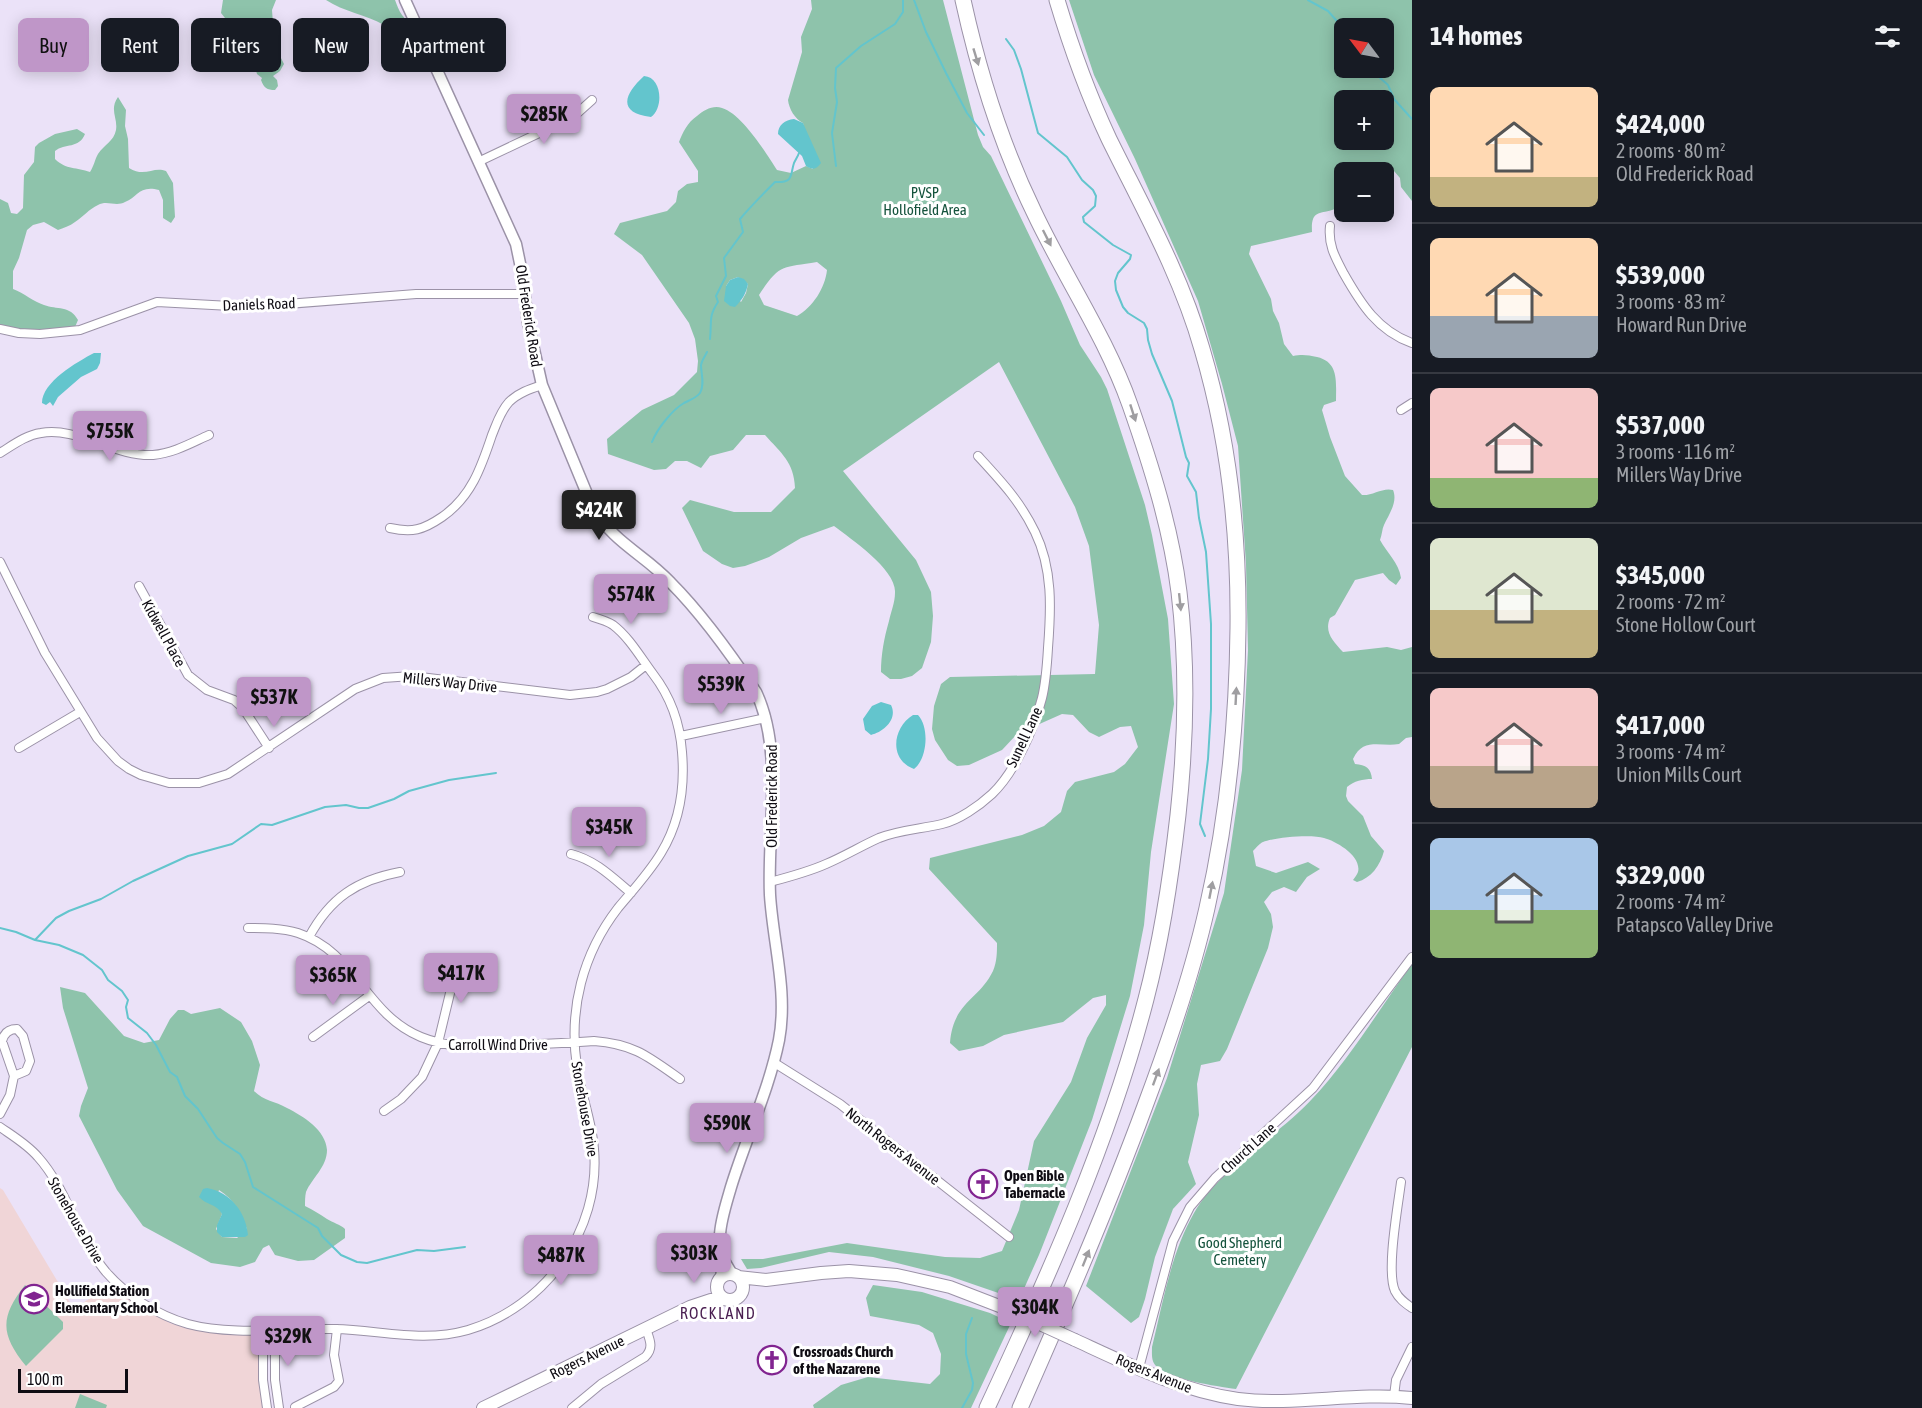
<!DOCTYPE html>
<html lang="en">
<head>
<meta charset="utf-8">
<style>
	:root { --surface:#171b24; --page:#20242c; --text:#f1f3f6; --muted:#9ea1a6; --line:#363941; --accent:#bf96c8 }
	body { margin:0; font-family:"Asap Condensed",sans-serif; background:var(--page); color:var(--text); height:100vh; display:flex; flex-direction:column; font-size:22px; white-space:nowrap }
	* { box-sizing:border-box; margin:0 }
	p { font-size:20px; color:var(--muted) }
	.icon { flex:none; width:33px; height:33px; fill:none; stroke:currentColor; stroke-width:2; stroke-linecap:round; stroke-linejoin:round }
	.map { position:relative; flex:1; overflow:hidden }
	.panel { display:flex; flex-direction:column; background:var(--surface); width:510px }
	.panel>* { flex:none }
	.hud { position:absolute; left:18px; top:18px; width:570px; height:54px; display:flex; gap:12px }
	.needle { width:39px; rotate:302deg }
	.buttons { position:absolute; left:1334px; top:18px; display:grid; gap:12px }
	.buttons a { display:grid; place-items:center; width:60px; height:60px; border-radius:9px; background:var(--surface); box-shadow:0 3px 15px #0003; font-size:30px }
	.scale { position:absolute; left:18px; bottom:15px; width:110px; box-sizing:border-box; padding-left:6px; border:3px solid #0f0c13; border-top:0; font-size:16px; line-height:21px; white-space:nowrap; color:#0f0c13; -webkit-text-stroke:4px #fff; paint-order:stroke }
	.price { position:absolute; translate:-50% -51px; padding:0 14px; border-radius:6px; background:var(--accent); color:#111; font-size:20px; line-height:39px; filter:drop-shadow(0 2px 3px #0008) }
	.price::after { content:''; position:absolute; left:50%; top:36px; width:18px; height:14px; margin-left:-9px; background:inherit; clip-path:polygon(0 0,100% 0,50% 100%) }
	.price.on { background:#222; color:#fff }
	ul { padding:0; list-style:none }
	li { display:flex; align-items:center; gap:18px; height:150px; padding:0 18px }
	li+li { border-top:2px solid var(--line) }
	li span { display:grid; place-items:center; flex:none; width:168px; height:120px; border-radius:9px; color:#555 }
	li>.icon { margin-inline-start:auto }
	span .icon { width:72px; height:72px; fill:#fffc; stroke-width:1 }
	li b { font-size:26px }
	h2 { display:flex; justify-content:space-between; align-items:center; height:72px; padding:0 18px; font-size:26px }
	.tag { padding:0 21px; border-radius:9px; background:var(--surface); box-shadow:0 3px 15px #0003; font-size:21px; line-height:54px }
	.tag.on { background:var(--accent); color:#111 }
	main { display:flex; flex:1; min-height:0 }
	.map>svg:first-child { display:block }
</style>
</head>
<body>
<main>
<div class="map">
<svg width="1412" height="1408" viewBox="0 0 1412 1408">
	<rect width="100%" height="100%" fill="#ebe2f8"/>
	<!-- education -->
	<path fill="#f0d5d7" d="M0,1188l3,2 71,119 37,-25 27,22 32,17 16,5 35,6h32l5,6 1,5 5,63h-264z"/>
	<!-- green -->
	<path fill="#8ec3ab" fill-rule="evenodd" d="M223,0h53l-4,10 2,27 -8,6v3l13,8 5,10 -4,7 -7,5 4,4 1,6 -3,4c-8,0 -11,-2 -14,-10l1,-2 -5,-4c-5,-16 1,-16 7,-29l-12,-7 -8,-10 -15,-5 -8,-10z
		M326,0h69c2,5 4,11 7,15 7,9 11,13 7,25 -10,-3 -16,-10 -25,-15 -19,-11 -40,-13 -58,-25z
		M811,0h132l35,135 5,12 8,9 70,145 19,44 21,32 6,12 38,116 7,30 16,84 6,85 -23,148 -7,73 -14,71 -38,124 -53,135 -20,45 -70,-24 -76,-19 -44,-5 -68,16 -14,1 -6,-10h22l84,-16 98,14 35,1 22,-7 17,-41 15,-69 37,-59 16,-44 19,-33v-10l-13,3 -30,24 -59,13 -21,11 -24,5 -9,-8c3,-41 29,-43 43,-72 4,-9 4,-19 4,-28l-68,-74 1,-11 92,-23 22,-9 17,-14 6,-21 8,-9 39,-10 11,-8 13,-17 -7,-21 -11,1 -21,10 -10,-5 -16,-17 -11,-1 -45,20 -15,16 -33,15 -12,1 -9,-6 -13,-20 -3,-11 2,-23 7,-22 9,-7 145,-3 4,-49 -10,-79 -14,-39 -76,-145 -156,109 73,89 15,32 2,24 -2,26 -9,26 -10,8 -11,3h-11l-9,-7c0,-17 3,-34 8,-51 2,-9 6,-19 6,-28 2,-23 -44,-54 -61,-67l-33,12 -32,19 -24,9 -12,2 -11,-4 -19,-13 -21,-43 8,-8 44,12h37l24,-24c-1,-26 -14,-35 -30,-53h-19l-13,15 -23,6 -9,12 -14,-7h-12l-9,8 -12,1 -46,-16 -1,-15 35,-29 32,-15 23,-23 1,-11 -3,-22 -6,-16 -47,-68 -28,-21 6,-11 47,-12 9,-9 2,-11 9,-7 11,-2v-11l-19,-29c4,-10 8,-19 18,-26 7,-6 16,-11 25,-8 20,6 44,45 55,62l14,3 15,-7 7,3 -10,-46c-8,-4 -14,-14 -15,-23l14,-48 -1,-15 11,-28zM817,262l10,8c-2,18 -14,37 -30,46l-33,-11 -5,-10c21,-32 23,-27 58,-33zM738,277l10,7 -2,9 -5,9 -15,-16 4,-6z
		M1069,0h343v201l-11,-14 -1,-9 -6,-7 -50,1v29c-3,3 -8,8 -12,9 -14,4 -21,1 -20,22l-61,14 -2,8 22,45 2,12 6,12 5,21 9,12c9,-2 15,-1 24,1 22,5 19,25 19,44l-12,4 -2,5 8,27 15,39 17,19c10,1 21,-8 31,-5 5,12 -4,24 -9,35 -2,4 -2,10 -4,15 7,13 19,23 21,38l-5,7 -7,-5 -6,-7 -28,7 -20,35 -5,3c-6,14 3,23 13,34l44,-5 14,3 11,-3v90l-6,1 -7,6c-19,3 -36,-7 -46,15l2,5c11,1 16,4 17,15 -9,0 -18,2 -25,8l-1,9 2,5 15,15 8,20 13,15c-4,15 -13,27 -27,31l-4,-2c2,-3 4,-5 5,-8 4,-16 -22,-31 -34,-34 -12,-4 -48,-1 -61,4 -3,1 -7,6 -10,9l3,15 20,7 32,-11 12,7 -13,8 -11,15 -12,-5 -12,5 -8,10 7,12 2,13 -5,21 -41,101 -7,12 -19,4 -4,19 2,31 -11,47 8,22 -23,25 -18,48 -10,42 -6,18 -8,6 -45,-37 81,-208 57,-185 18,-123 6,-120 -2,-86 -8,-118 -16,-62 -24,-83 -63,-142 -41,-84zM1344,28h39v40h-39zM1344,100h39v40h-39z
		M118,97l8,13 -1,16 3,13 1,29c16,10 24,-2 37,3l7,12 2,34 -4,6 -8,-5v-18l-4,-10c-20,-5 -21,7 -34,12 -9,5 -18,-2 -27,3 -9,4 -15,12 -23,17 -5,4 -12,6 -17,8l-14,-8 -11,3 -6,5 -8,28 -6,13v18c11,4 21,13 31,16 13,5 26,0 34,15l-3,7c-25,5 -51,5 -75,-2v-126l8,4 3,10 6,1 6,-6 1,-33 10,-13 1,-15 4,-4 16,-9 22,-5 8,5c-6,15 -20,9 -30,17v8c11,11 22,8 35,13 4,-6 5,-13 8,-18 6,-9 16,-13 18,-24 2,-12 -7,-20 2,-33z
		M1412,964v83l-176,342c-21,-3 -64,-9 -80,-23 -5,-5 -4,-13 -4,-19 11,-45 19,-94 42,-134 24,-43 84,-77 118,-114 37,-39 68,-91 100,-135z
		M60,987l25,6 39,43 20,7 15,-3 11,-21 8,-9h6l7,4 29,-6 21,14 11,19 8,24 -6,26c10,10 21,10 33,17 16,8 39,22 40,42 0,17 -15,28 -21,42 -1,4 -1,9 -1,14 8,4 15,8 22,13 6,4 13,5 18,10v9l-31,22 -16,1 -23,-6 -6,-10 -6,3 -8,14 -15,5 -29,-4 -68,-37 -26,-36 -38,-74 2,-10 7,-18 -25,-80zM219,1190c16,10 21,23 28,39l-10,9 -15,-1 -6,-8 6,-15 -2,-5 -6,-4z
		M25,1285l38,37v7l-37,37c-26,-32 -26,-49 -1,-81z
		M873,1285l49,7 68,21 21,10 -40,85h-157l-1,-3 28,-20 27,-8 62,7 10,-10 1,-20 -8,-21 -14,-8 -49,-9 -4,-18z
		M80,1394l27,11 -1,3h-31z"/>
	<!-- water -->
	<path fill="#63c5cd" d="M644,76c18,1 20,32 7,41 -34,-4 -27,-23 -7,-41z
		M794,119l9,4 18,40c-5,7 -8,7 -15,3l-4,-10 -24,-22c0,-9 7,-14 16,-15z
		M738,277l6,2 4,5c-2,10 -6,16 -13,23l-5,-1 -6,-5 2,-15 4,-6z
		M94,353h7l-1,10 -3,6 -16,8 -23,20 -5,9 -3,-4 -4,3 -4,-2c0,-21 35,-41 52,-50z
		M881,702l10,3c7,14 -7,27 -20,30l-6,-5 -2,-11 9,-13z
		M913,715h5c12,13 9,44 -4,54 -25,-9 -22,-41 -1,-54z
		M207,1188c23,4 39,24 41,47l-3,2h-23l-5,-5v-7l5,-11c-5,-10 -16,-9 -23,-17l4,-8z"/>
	<g fill="none" stroke-linecap="round" stroke-linejoin="round">
		<!-- stream -->
		<path stroke="#63c5cd" stroke-width="2" d="M914,0l12,32 20,41 21,40 17,22
			M1308,0l20,11 16,18
			M1006,39l8,11 7,19 17,64 29,24 15,23 11,10 3,6 -1,10 -12,11 1,5 29,23 18,10 -1,4 -12,14 -3,8 1,9 7,17 5,6 16,10 3,6 1,11 4,14 20,47 14,56 3,6 -2,13 9,16 3,26 7,34 5,72v85l-3,50 -8,65 5,12
			M1369,68l19,17 6,14 18,20
			M836,166l-4,-33 5,-31 -2,-14 1,-20 25,-22 34,-22 8,-12v-12
			M710,339c2,-17 -2,-22 8,-37l-2,-6 10,-20 -2,-18 19,-26 -3,-13c11,-13 23,-25 35,-37 19,1 15,-7 19,-19 2,-4 4,-7 5,-10
			M652,442c5,-13 20,-32 32,-39 6,-3 12,-5 16,-10 5,-9 1,-19 1,-28 1,-5 4,-9 6,-13
			M0,928l16,4 19,8 24,5 24,10 19,15 6,10 14,11 6,9 -2,7 2,11 19,15 9,12 14,27 7,5 8,19 13,13 19,29 6,5 17,11 5,8 8,25 65,41 4,8 19,19 16,7 10,1 50,-13 17,1 31,-4
			M35,940l21,-22 13,-7 32,-12 32,-18 55,-25 44,-12 29,-20 11,1 53,-18 21,-2 13,3h9l26,-9 15,-8 40,-11 47,-7
			M962,1408l10,-18 1,-7 -7,-29v-20l6,-16"/>
		<!-- minor casing -->
		<g stroke="#9b92a7" stroke-width="10">
			<path id="minor" d="M478,162l95,-45 19,-17
				M1330,226c-2,19 5,31 14,48 17,30 34,57 68,69
				M0,329l19,4 21,1 40,-4 77,-28 92,5 167,-13h108
				M1401,410l11,-7
				M0,453c13,-8 26,-18 41,-20 35,-7 74,24 112,22 21,-2 38,-12 56,-20
				M390,528c22,5 33,2 52,-11 29,-20 39,-49 50,-82 5,-12 8,-23 17,-33 9,-9 21,-13 33,-17
				M0,562l45,91 52,85 21,23 11,8 12,6 28,8h30l29,-9 127,-85 28,-11 29,-2 158,19 27,-3 10,-3 24,-12 15,-12
				M139,586l49,89 19,15 27,10 9,8 26,40
				M681,736l85,-18
				M19,748l61,-36
				M571,854c24,6 41,23 60,39
				M770,882c19,-5 38,-10 56,-18 19,-8 35,-18 53,-26 20,-8 42,-9 63,-14 17,-4 37,-18 50,-30 23,-22 42,-65 50,-96 4,-16 5,-33 6,-50 3,-39 5,-79 -13,-116 -15,-31 -34,-51 -57,-76
				M248,928c16,0 34,0 50,5 58,19 67,81 123,104 31,13 63,9 95,8 26,-1 52,-2 78,-4 40,3 55,16 86,38
				M309,937c21,-39 48,-57 91,-65
				M313,1037l56,-41
				M773,1062l67,42 169,133
				M384,1111l17,-12 21,-22 16,-34 13,-54 18,-31
				M0,1114l10,-19 4,-19 -12,-35c2,-8 7,-12 15,-12l6,7 7,25 -4,10 -12,5
				M0,1127c13,9 28,18 38,30 29,32 39,80 68,115 21,24 51,43 82,52 44,12 101,4 147,5 45,1 88,14 133,1 77,-23 133,-99 126,-181 -2,-28 -13,-54 -17,-82 -4,-27 -3,-57 4,-84 7,-27 20,-53 37,-75 15,-18 31,-35 43,-55 19,-31 24,-66 21,-101 -2,-28 -12,-56 -29,-78 -12,-16 -24,-37 -40,-49 -6,-4 -13,-6 -20,-8
				M1401,1182c-3,24 -15,89 -6,109 4,8 10,12 17,17
				M263,1329v51l4,28
				M275,1329v51l4,28
				M1139,1368l34,-127 17,-34 25,-29 98,-90 99,-131
				M1394,1396l2,-16 16,-33
				M295,1407l39,-20 5,-6 -5,-26 3,-26
				M572,1408l29,-24 44,-27c9,-9 5,-17 1,-28"/>
		</g>
		<!-- tertiary casing -->
		<g stroke="#9b92a7" stroke-width="13">
			<path id="tertiary" d="M405,0l111,244 6,29 6,50 14,62 50,121c22,38 51,47 79,77 31,31 61,73 85,109 28,59 11,138 14,203 3,48 18,97 9,145 -10,50 -33,98 -48,147 -4,14 -11,35 -11,49 -1,14 1,27 2,41
				M722,1257l10,17"/>
		</g>
		<!-- secondary casing -->
		<g stroke="#9b92a7" stroke-width="14">
			<path id="secondary" d="M717 1287a13 13 0 1 1 26 0a13 13 0 1 1-26 0Z
				M738,1277l28,3 55,-7 28,-2 48,4 53,12 57,22
				M1075,1340c52,24 106,51 163,59 58,7 116,-7 174,-1
				M483,1408l207,-101 21,-7 14,-1"/>
		</g>
		<!-- motorway casing -->
		<g stroke="#9b92a7" stroke-width="17">
			<path id="motorway" d="M963,0c16,73 38,144 71,212 30,64 72,125 96,193 21,60 41,123 49,187 9,74 7,149 -1,223 -7,62 -16,123 -32,184 -36,140 -98,278 -159,409
				M1020,1408c44,-100 87,-199 125,-302 24,-64 47,-131 62,-198 21,-92 30,-186 31,-280 1,-95 -9,-188 -36,-279 -21,-74 -59,-141 -93,-210 -21,-45 -38,-92 -52,-139"/>
		</g>
		<!-- minor -->
		<use href="#minor" stroke="#fff" stroke-width="8"/>
		<!-- tertiary -->
		<use href="#tertiary" stroke="#fff" stroke-width="10"/>
		<!-- secondary -->
		<use href="#secondary" stroke="#fff" stroke-width="12"/>
		<!-- motorway -->
		<use href="#motorway" stroke="#fff" stroke-width="15"/>
		<!-- secondary-bridge casing -->
		<g stroke="#9b92a7" stroke-width="14" stroke-linecap="butt">
			<path id="secondary-bridge" d="M1007,1309l68,31"/>
		</g>
		<!-- secondary-bridge -->
		<use href="#secondary-bridge" stroke="#fff" stroke-width="12"/>
	</g>
	<!-- one-way arrows -->
	<defs><path id="oneway-solid" d="M-6-.8H1V-3.2L6.5 0L1 3.2V.8H-6Z" transform="scale(1.5)"/></defs>
	<g fill="#9f9ea1">
		<use href="#oneway-solid" transform="translate(976 57) rotate(73)"/>
		<use href="#oneway-solid" transform="translate(1047 238) rotate(63)"/>
		<use href="#oneway-solid" transform="translate(1133 413) rotate(72)"/>
		<use href="#oneway-solid" transform="translate(1180 602) rotate(84)"/>
		<use href="#oneway-solid" transform="translate(1236 696) rotate(-87)"/>
		<use href="#oneway-solid" transform="translate(1211 890) rotate(-79)"/>
		<use href="#oneway-solid" transform="translate(1156 1077) rotate(-70)"/>
		<use href="#oneway-solid" transform="translate(1086 1258) rotate(-68)"/>
	</g>
	<!-- icons -->
	<defs>
		<g id="church-ring" transform="scale(1.5)"><circle r="9.5" fill="#fff" stroke="#812490" stroke-width="1.5"/><path d="M-1.2-6h2.4v3.5h3.3v2.4h-3.3V6h-2.4V-.1h-3.3v-2.4h3.3Z" fill="#812490"/></g>
		<g id="school-ring" transform="scale(1.5)"><circle r="9.5" fill="#fff" stroke="#812490" stroke-width="1.5"/><path d="M0-5L7-2L0 1L-7-2ZM-4 1L0 2.5L4 1V4Q0 6-4 4Z" fill="#812490"/></g>
	</defs>
	<g fill-rule="evenodd">
		<use href="#church-ring" x="983" y="1184"/>
		<use href="#school-ring" x="34" y="1299"/>
		<use href="#church-ring" x="772" y="1360"/>
	</g>
	<g text-anchor="middle" dominant-baseline="central" stroke-width="6" stroke-linejoin="round" paint-order="stroke">
		<!-- park labels -->
		<g font-size="15" fill="#15533d" stroke="#fff">
			<text x="925" y="192">PVSP<tspan x="925" dy="17">Hollofield Area</tspan></text>
			<text x="1240" y="1242">Good Shepherd<tspan x="1240" dy="17">Cemetery</tspan></text>
		</g>
		<!-- street labels -->
		<g font-size="15" fill="#0f0c13" stroke="#fff">
			<text transform="translate(259 304) rotate(-2)">Daniels Road</text>
			<text transform="translate(529 316) rotate(81)">Old Frederick Road</text>
			<text transform="translate(164 633) rotate(61)">Kidwell Place</text>
			<text transform="translate(450 682) rotate(6)">Millers Way Drive</text>
			<text transform="translate(1024 737) rotate(-65)">Sunell Lane</text>
			<text transform="translate(771 796) rotate(-90)">Old Frederick Road</text>
			<text x="498" y="1044">Carroll Wind Drive</text>
			<text transform="translate(585 1109) rotate(80)">Stonehouse Drive</text>
			<text transform="translate(893 1146) rotate(38)">North Rogers Avenue</text>
			<text transform="translate(1248 1148) rotate(-42)">Church Lane</text>
			<text transform="translate(76 1220) rotate(60)">Stonehouse Drive</text>
			<text transform="translate(587 1357) rotate(-26)">Rogers Avenue</text>
			<text transform="translate(1154 1373) rotate(22)">Rogers Avenue</text>
		</g>
		<!-- poi labels -->
		<g font-size="15" font-weight="bold" fill="#0f0c13" stroke="#fff" text-anchor="start">
			<text x="1004" y="1175">Open Bible<tspan x="1004" dy="17">Tabernacle</tspan></text>
			<text x="55" y="1290">Hollifield Station<tspan x="55" dy="17">Elementary School</tspan></text>
			<text x="793" y="1351">Crossroads Church<tspan x="793" dy="17">of the Nazarene</tspan></text>
		</g>
		<!-- neighbourhood labels -->
		<g font-size="16" letter-spacing="1.5" fill="#491d50" stroke="#fff">
			<text x="718" y="1313">ROCKLAND</text>
		</g>
	</g>
</svg>
<div class="buttons">
<a><svg class="needle" viewBox="-14 -14 28 28"><path d="M0-13l5 13h-10z" fill="#e53935"/><path d="M0 13l5-13h-10z" fill="#9ea1a6"/></svg></a>
<a>+</a>
<a>−</a>
</div>
<div class="scale">100 m</div>
<b class="price" style="left:544px;top:145px">$285K</b>
<b class="price" style="left:110px;top:462px">$755K</b>
<b class="price on" style="left:599px;top:541px">$424K</b>
<b class="price" style="left:631px;top:625px">$574K</b>
<b class="price" style="left:721px;top:715px">$539K</b>
<b class="price" style="left:274px;top:728px">$537K</b>
<b class="price" style="left:609px;top:858px">$345K</b>
<b class="price" style="left:461px;top:1004px">$417K</b>
<b class="price" style="left:333px;top:1006px">$365K</b>
<b class="price" style="left:727px;top:1154px">$590K</b>
<b class="price" style="left:694px;top:1284px">$303K</b>
<b class="price" style="left:561px;top:1286px">$487K</b>
<b class="price" style="left:1035px;top:1338px">$304K</b>
<b class="price" style="left:288px;top:1367px">$329K</b>
<div class="hud">
<a class="tag on">Buy</a>
<a class="tag">Rent</a>
<a class="tag">Filters</a>
<a class="tag">New</a>
<a class="tag">Apartment</a>
</div>
</div>
<section class="panel">
<h2>14 homes<svg class="icon" aria-label="filters" viewBox="0 0 24 24"><path d="M4 7h16M4 17h16"/><circle cx="9" cy="7" r="2"/><circle cx="15" cy="17" r="2"/></svg></h2>
<ul>
<li><span style="background:linear-gradient(#ffd9b3 75%,#c2b280 0)"><svg class="icon" aria-label="home" viewBox="0 0 24 24"><path d="M3 11l9-7 9 7M6 9v11h12V9"/></svg></span><div><b>$424,000</b><p>2 rooms · 80 m²</p><p>Old Frederick Road</p></div></li>
<li><span style="background:linear-gradient(#ffd9b3 65%,#9aa5b1 0)"><svg class="icon" aria-label="home" viewBox="0 0 24 24"><path d="M3 11l9-7 9 7M6 9v11h12V9"/></svg></span><div><b>$539,000</b><p>3 rooms · 83 m²</p><p>Howard Run Drive</p></div></li>
<li><span style="background:linear-gradient(#f6c9c9 75%,#8fb573 0)"><svg class="icon" aria-label="home" viewBox="0 0 24 24"><path d="M3 11l9-7 9 7M6 9v11h12V9"/></svg></span><div><b>$537,000</b><p>3 rooms · 116 m²</p><p>Millers Way Drive</p></div></li>
<li><span style="background:linear-gradient(#dfe7d0 60%,#c2b280 0)"><svg class="icon" aria-label="home" viewBox="0 0 24 24"><path d="M3 11l9-7 9 7M6 9v11h12V9"/></svg></span><div><b>$345,000</b><p>2 rooms · 72 m²</p><p>Stone Hollow Court</p></div></li>
<li><span style="background:linear-gradient(#f6c9c9 65%,#b9a48a 0)"><svg class="icon" aria-label="home" viewBox="0 0 24 24"><path d="M3 11l9-7 9 7M6 9v11h12V9"/></svg></span><div><b>$417,000</b><p>3 rooms · 74 m²</p><p>Union Mills Court</p></div></li>
<li><span style="background:linear-gradient(#a9c7e8 60%,#8fb573 0)"><svg class="icon" aria-label="home" viewBox="0 0 24 24"><path d="M3 11l9-7 9 7M6 9v11h12V9"/></svg></span><div><b>$329,000</b><p>2 rooms · 74 m²</p><p>Patapsco Valley Drive</p></div></li>
</ul>
</section>
</main>
</body>
</html>
